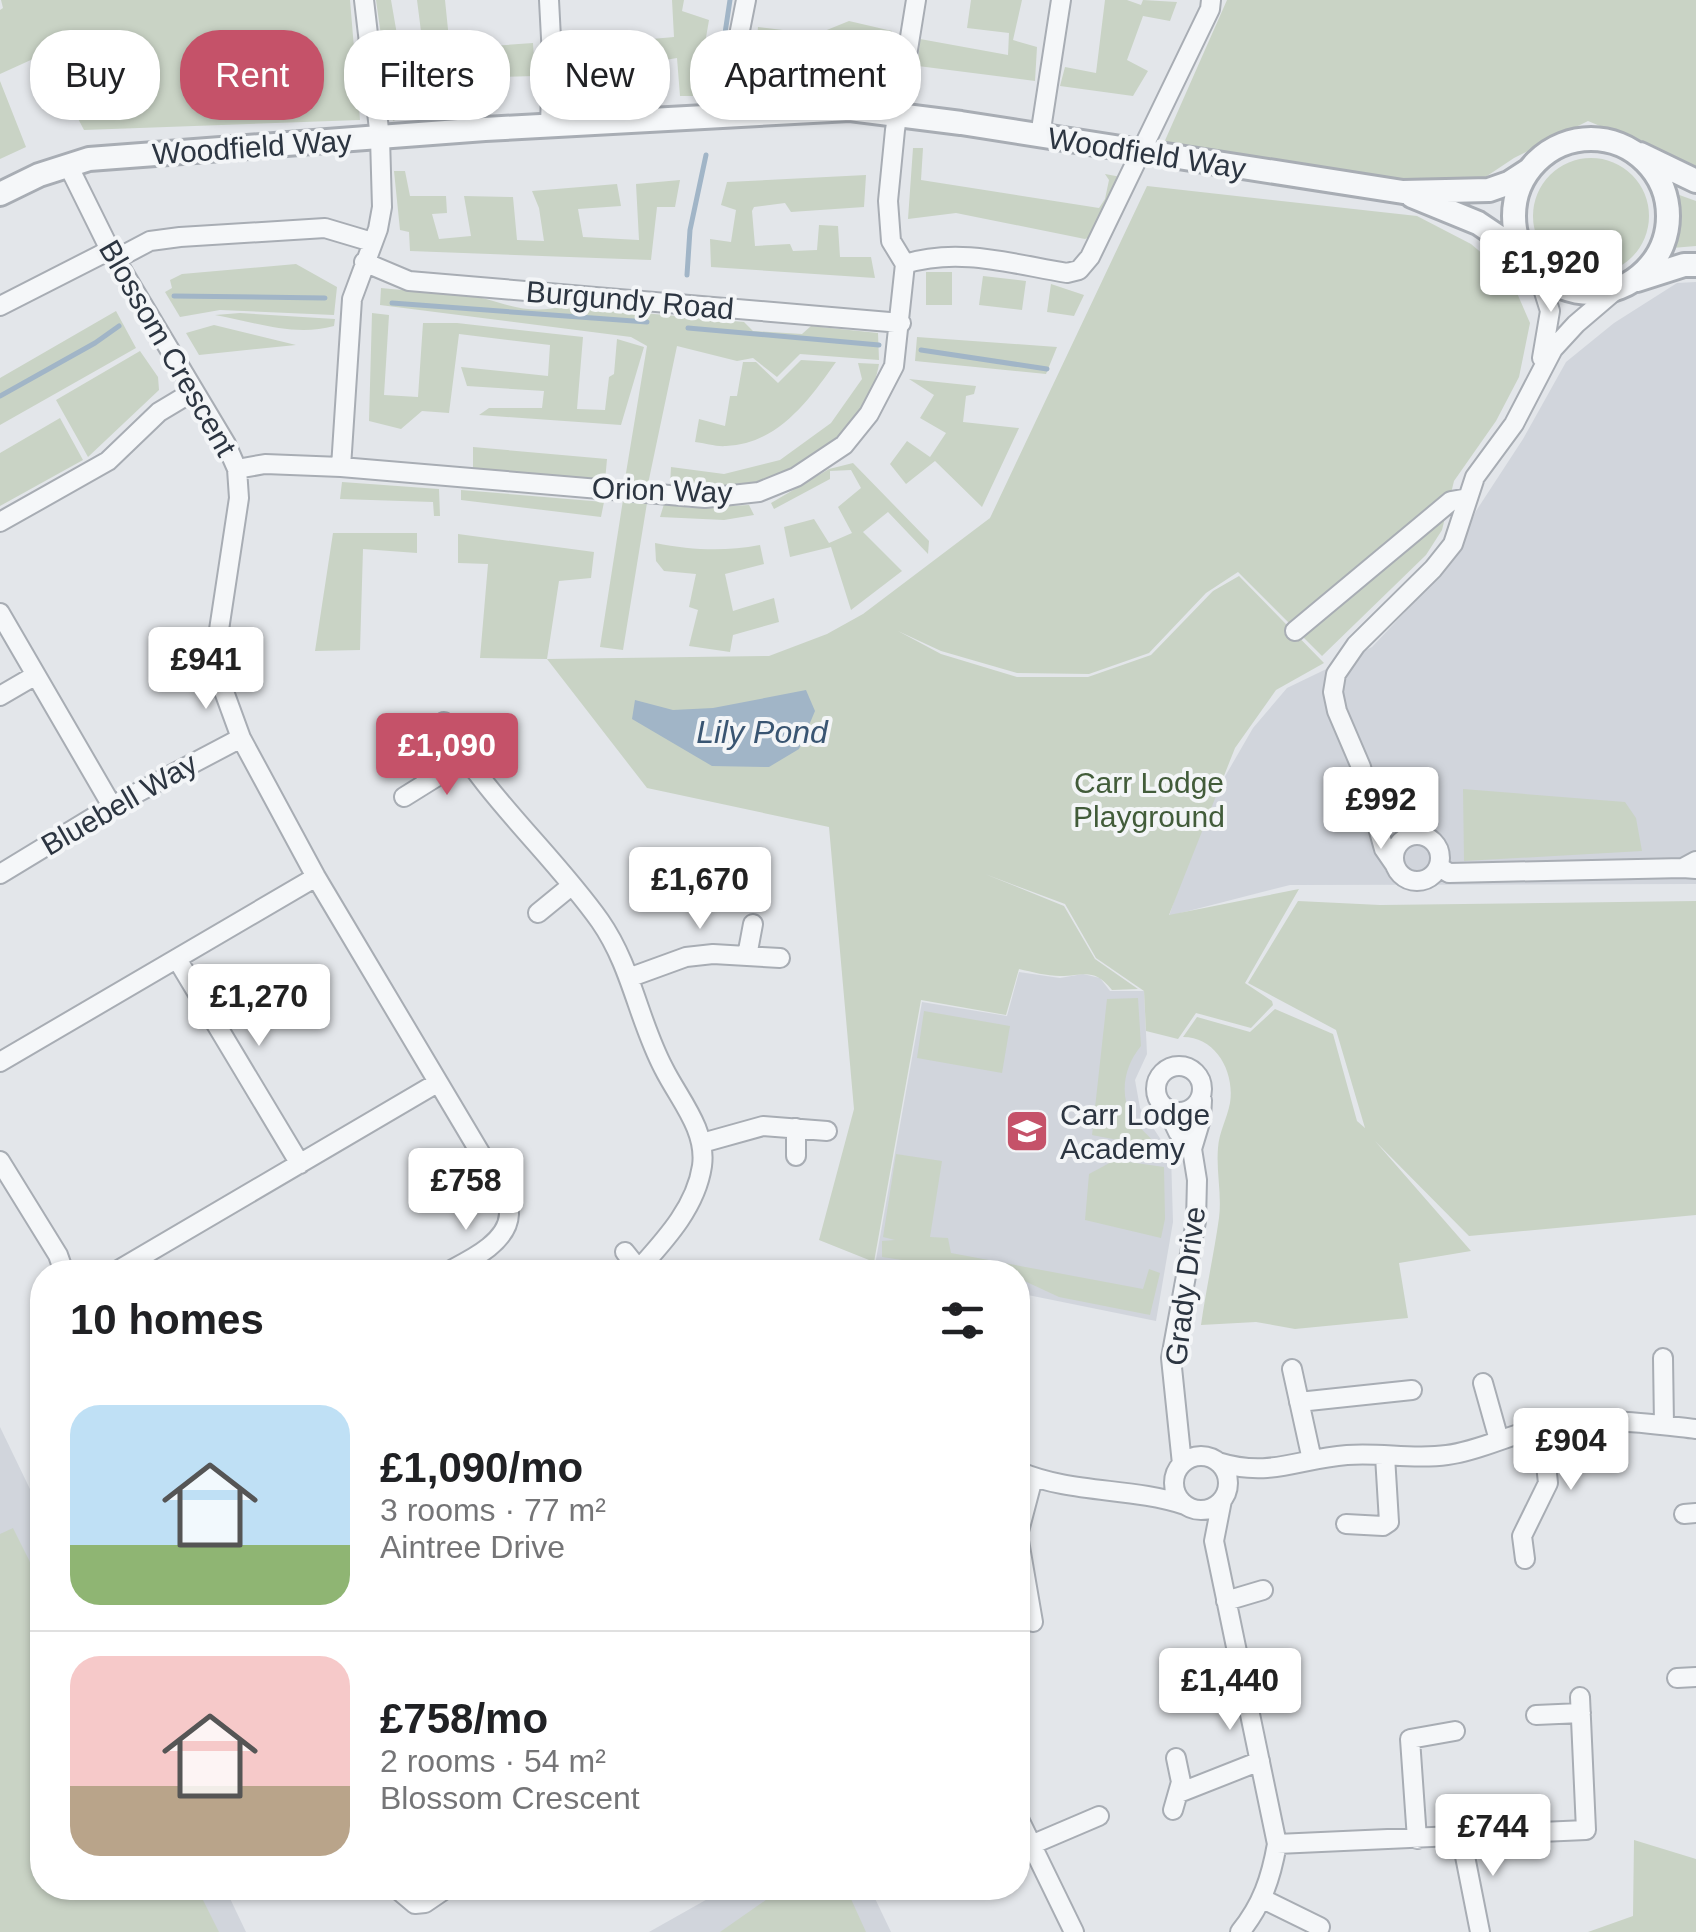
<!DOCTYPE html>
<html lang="en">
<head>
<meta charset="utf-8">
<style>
	:root { --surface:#fff; --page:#f2f2f2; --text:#202124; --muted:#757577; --line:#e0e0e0; --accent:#c55269 }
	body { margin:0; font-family:Helvetica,sans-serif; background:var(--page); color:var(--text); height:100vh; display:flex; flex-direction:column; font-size:38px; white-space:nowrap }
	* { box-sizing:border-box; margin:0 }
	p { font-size:32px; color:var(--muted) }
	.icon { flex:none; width:55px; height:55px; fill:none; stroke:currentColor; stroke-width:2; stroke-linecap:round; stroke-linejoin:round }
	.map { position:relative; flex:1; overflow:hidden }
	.sheet { position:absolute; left:30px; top:1260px; width:1000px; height:640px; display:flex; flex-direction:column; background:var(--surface); border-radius:40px; box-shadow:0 2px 8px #0004 }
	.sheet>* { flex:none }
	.guide { position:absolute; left:30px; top:30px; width:1000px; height:90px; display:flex; gap:20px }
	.price { position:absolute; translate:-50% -85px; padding:0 22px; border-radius:10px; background:#fff; color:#222; font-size:32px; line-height:65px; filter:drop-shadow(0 2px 5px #0008) }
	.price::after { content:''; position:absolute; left:50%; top:60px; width:30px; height:22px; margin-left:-15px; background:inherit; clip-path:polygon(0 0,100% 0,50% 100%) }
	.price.selected { background:var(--accent); color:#fff }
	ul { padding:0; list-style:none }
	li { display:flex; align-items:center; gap:30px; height:250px; padding:0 40px }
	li+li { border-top:2px solid var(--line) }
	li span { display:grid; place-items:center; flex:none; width:280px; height:200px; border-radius:30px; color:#555 }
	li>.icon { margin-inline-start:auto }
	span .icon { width:120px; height:120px; fill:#fffc; stroke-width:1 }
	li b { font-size:42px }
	h2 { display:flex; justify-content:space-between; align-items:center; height:120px; padding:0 40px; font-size:42px }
	.pill { padding:0 35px; border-radius:40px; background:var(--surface); box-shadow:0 2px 8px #0004; font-size:35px; line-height:90px }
	.pill.selected { background:var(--accent); color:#fff }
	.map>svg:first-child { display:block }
</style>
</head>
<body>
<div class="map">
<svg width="1696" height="1932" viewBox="0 0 1696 1932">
	<rect width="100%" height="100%" fill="#e3e6ea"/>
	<!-- built -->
	<path fill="#d1d5dc" d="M1696,282v602l-406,1 -121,31 36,-105 48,-83 34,-40 85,-41 81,-86 23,-50 47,-72 43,-77 48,-39 63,-40z
		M1019,972l41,6 23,-4 17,4 10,13h34l3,63 -12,26 5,28 31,47 2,67 -17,99 -138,-28v-21h-107l-36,-7 47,-263 85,14z
		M0,1427l42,87v374h183l21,44h-246z
		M727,1888h143l21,44h-242z"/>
	<!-- green -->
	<path fill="#c9d3c5" d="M1,0h349l10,120 -276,10 -40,-76 -44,20v-64l3,-2z
		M376,0h15l9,52 23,-5 -6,-47h28l5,49 83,-6 2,33 -128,4 3,34 -17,7z
		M672,0h12l-2,11 27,9 -13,76h-16l-3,-38 -113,19 -1,-30 111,-10z
		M971,0h51l-9,40 24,7 -2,34 -117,-15 2,-27 88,16 1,-22 -42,-5z
		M1105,0h22l14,5 2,-5 34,2 -7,19 -27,-5 -16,44 21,11 -15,25 -73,-10 5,-19 31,6z
		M1227,0h469v166l-108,-45 -74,37 -33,22 -70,1 -248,-36z
		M849,21l43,10 -6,25h-30l-102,11 4,-40 59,7z
		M0,81l26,66 -26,12z
		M913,148h10l-2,32 178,28 6,-9 4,-19 -4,-6 16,3 -28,59 -8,3 -129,-26 -48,6z
		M1533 216a58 58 0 1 1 116 0a58 58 0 1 1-116 0Z
		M394,171h11l5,25h36l1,17 -15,1 7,25 32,-3 -7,-40 49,1 4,43 27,1 -5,-33 -7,-17 85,-7 4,22 -43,3 5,28 56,3 -3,-56 44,-4 -5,27h-18l-6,53 -241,-9 -1,-19 -9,-2z
		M866,175l-2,32 -73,5 -6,-9 -31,4 -2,4 3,35 35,-2 3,7 24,-1 2,-25 19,1 2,31h31l4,21 -164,-11 -1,-28 21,3 5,-32 -15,-5 6,-23z
		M1147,186l270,30 54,28 39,33 20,46 -11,54 -23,44 -42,60 -12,49 -16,25 -104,101 -84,-84 -32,21 -57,60 -60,21 -72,-1 -76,-22 -43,-20 43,23 76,23h71l63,-22 62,-64 26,-15 85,87 -48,27 -41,58 -66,167 130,-26 -54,94 27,18 1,4 -22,23 -55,-15 -18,26 -32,-8 -2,-40 -48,-33 -31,-54 -80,-30 79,32 31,53 43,30 -26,1c-19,-23 -27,-14 -52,-14 -13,0 -28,-4 -41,-7l-13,46 -85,-15 -47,262 -55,-22 35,-131 -25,-282 -182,-39 -100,-129 -67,-1 8,-94 -30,-1v-29l136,18 -3,26 -32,3 -12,78 222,-3 58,-22 36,-20 127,-96z
		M1671,192l25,9v45l-24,2 6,-36z
		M296,264l41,23 -3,28 -114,-5 -40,7 -15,-25 7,-4 -2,-8 12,-6z
		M926,272h26v33h-26z
		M983,276l43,5 -4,29 -43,-5z
		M1051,284l33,11 -10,21 -27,-4z
		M381,288c33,4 72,2 105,11 28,8 48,15 78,7l180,16 9,9 49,3 9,-8 67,7 1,27 -79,-6 -23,23 -24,-19 -16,3 -60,-15 -29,138 -23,-5 22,-133 -16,-9 -251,-32z
		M116,311l20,37 -136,77v-47z
		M240,313l95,6 -1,7c-40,11 -79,-4 -119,-11z
		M372,313l17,2 -5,80 34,2 5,-74h34l126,14 -6,72 28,1 4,-33 5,-3 3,-35 27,8 -23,78 -142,-10 10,-7h53l2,-17 -77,-5 -6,-19 87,9 2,-31 -91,-11 -10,79 -27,-2 -21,18 -32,-8z
		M214,325l82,20 -97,10 -13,-22z
		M917,337l140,10 -11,27 -131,-13z
		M140,351l18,26 1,13 -71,67 -32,-57z
		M801,360l35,2c-27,38 -58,82 -110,84 -9,1 -21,-3 -31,-4l4,-23 26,7 5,-30h7l6,-34h13l22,21z
		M858,363l21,1c-10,58 -67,104 -123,118 -29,7 -57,5 -86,3l1,-18 53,7 56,-14 51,-37 31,-44z
		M909,379l67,7 -2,8 -8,2 -3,26 56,6 -37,79 -47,-46 -29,23 -16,-20 17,-23 23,16 16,-24 -26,-15 14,-23z
		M60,418l23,42 -83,46v-53z
		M473,447l134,12 -2,22 -132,-10z
		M853,463l76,78 -1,13 -40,-42 -25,20 39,39 -51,39 -20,-63 -41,10 -6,-30 30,-8 15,24 23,-10 -14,-26 23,-19 -10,-18 -21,1v8l-56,30 -3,-6 58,-34z
		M342,482l97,7 1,27h-6l-1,-14 -93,-3z
		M461,490l143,12 -3,15 -140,-17z
		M623,500l24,3 -24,147 -23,-3z
		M664,504l28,4 57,-3 5,10 -30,5 -64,-3z
		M333,533h84v20l-54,-4 -3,101 -45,1z
		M655,543c37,7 68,9 105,2l4,19 -39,10 8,37 41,-13 5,24 -46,13 -3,17 -41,-6 9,-36 -9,-3 7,-33 -32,-3 -8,-10z
		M1463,789l162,13 11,16 6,33 -178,10z
		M1298,901l82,4 316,-4v314l-227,21 -94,-95 96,110 -72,12 9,55 -113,11 -39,-7 -55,3c5,-36 13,-71 18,-107 3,-23 -3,-47 -1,-70 1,-16 9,-29 12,-45 5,-31 -14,-66 -47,-66l14,-20 53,15 25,-23 58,25 24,87 8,7 -29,-98 -88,-47z
		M1138,998l3,48c-16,19 -22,46 -10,70 6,11 20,20 27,32l-66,-13 15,-136z
		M924,1011l86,15 -8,47 -85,-15z
		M896,1154l46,7 -12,76 18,1 3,15 192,36 6,-20 11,4 -10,42 -91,-18 -41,-19v-6h-35l-101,-15v-16l13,-1 -12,-3z
		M1115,1160l49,7 1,52 -4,19 -76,-18 4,-46z
		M13,1528l29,58v302h155l22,44h-219v-398z
		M1634,1840l62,19v73h-108l45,-16z
		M783,1888h63l20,44h-146z"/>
	<!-- water -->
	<path fill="#a1b5c7" d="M806,690l9,21 -16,38 -30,18 -57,-1 -80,-47 3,-19 38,10 40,-2z"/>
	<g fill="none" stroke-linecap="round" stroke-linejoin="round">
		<!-- stream -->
		<path stroke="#a1b5c7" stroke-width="5" d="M719,73l11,-73
			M687,275l3,-45 16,-75
			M174,296l151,2
			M392,303l255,19
			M688,328l191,17
			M921,350l126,19
			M0,396l95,-53 24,-17"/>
		<!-- minor casing -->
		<g stroke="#a8adb4" stroke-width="22">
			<path id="minor" d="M549,0l3,57 -2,69
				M723,116l23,-116
				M1040,136l21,-136
				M68,165l42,85 116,194 11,25 2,29 -22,145 5,43 19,52 75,139 187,314c2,6 6,16 6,23 -1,29 -41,47 -62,58
				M116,259l34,-18 30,-4 145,-9 47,14
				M364,262l45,19 492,42
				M905,264c54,-17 107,0 162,9l12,-3 11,-13 120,-248 1,-9
				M1538,273l12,38 -8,47
				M0,306l110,-56
				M341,467l11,-168 26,-70 4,-22 -2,-69 -16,-138
				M237,469l28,-5 76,3 364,31 54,-6 37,-15 48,-32 25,-31 25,-48 11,-102 -14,-23 -3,-40 7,-71 21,-130
				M0,522l108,-61 51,-49 35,-21
				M0,613l112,193
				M1295,631l156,-130 17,-3
				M0,696l36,-21
				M444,722c41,75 107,130 156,199 32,46 38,99 64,148 15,30 43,61 38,97 -6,41 -37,74 -63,103
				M404,797l61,-38
				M1394 858a23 23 0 1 1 46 0a23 23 0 1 1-46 0Z
				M1696,861l-13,7 13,1
				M1395,865l-11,-16 -23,-82 -24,-56 -4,-19 3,-18 20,-29 77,-76 20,-25 22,-67 39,-53 39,-75 23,-25 41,-35
				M1439,867l10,6 234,-5
				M0,874l112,-68 129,-68
				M538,913l33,-27
				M747,956l6,-32
				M177,959l123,205
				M631,977l55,-20 27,-3 67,4
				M0,1062l316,-185
				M1156 1089a23 23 0 1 1 46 0a23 23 0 1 1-46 0Z
				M1167,1109l11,23 14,17 9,-30 1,-19
				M796,1128v28
				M702,1143l61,-17 64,5
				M0,1161l58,94 6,17
				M625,1252l16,20
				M115,1272l322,-189
				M1663,1358l1,67
				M1292,1369l20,91
				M1483,1383l16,57
				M1299,1402l113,-12
				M1174 1483a27 27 0 1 1 54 0a27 27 0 1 1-54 0Z
				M1218,1462c52,16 78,-3 129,-7 33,-3 66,5 100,0 32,-4 64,-21 96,-28 52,-12 101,-4 153,2
				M1182,1464l-11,-106 25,-137 1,-41 -5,-31
				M1018,1471c53,23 112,16 167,34
				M1222,1500l-8,41 63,303c-6,34 -15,61 -37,88
				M1684,1514l12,-1
				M1346,1524l37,2 6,-4 -4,-66
				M1525,1559l-3,-23 26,-53 -6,-56
				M1226,1601l37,-11
				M1033,1622l-15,-87 15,-57
				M1677,1678l19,-1
				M1536,1715l45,-2
				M1179,1793l81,-32
				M1173,1810l8,-28 -5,-24
				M1018,1817l56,115
				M1461,1836l19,96
				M1417,1839l-7,-100 45,-8
				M1277,1844l309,-14 -6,-133
				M1031,1845l68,-29
				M396,1888l19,16 10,-1 22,-15
				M1263,1899l57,28"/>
		</g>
		<!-- tertiary casing -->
		<g stroke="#a8adb4" stroke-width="28">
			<path id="tertiary" d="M1514 216a77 77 0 1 1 154 0a77 77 0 1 1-154 0Z
				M1640,154l56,27
				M0,194l39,-19 50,-16 396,-30 365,-20 111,14 442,69 86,-2 20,-7 20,-13
				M1412,196l66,27 46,31
				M1637,280l47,-15h12"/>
		</g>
		<!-- minor -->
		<use href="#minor" stroke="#f5f7f9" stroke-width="18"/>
		<!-- tertiary -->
		<use href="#tertiary" stroke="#f5f7f9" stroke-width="22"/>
	</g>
	<!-- icons -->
	<defs>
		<g id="school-square" transform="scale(2.25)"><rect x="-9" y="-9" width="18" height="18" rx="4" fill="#c55269" stroke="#f3f5f7"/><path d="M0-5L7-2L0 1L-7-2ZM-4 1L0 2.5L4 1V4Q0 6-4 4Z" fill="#fff"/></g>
	</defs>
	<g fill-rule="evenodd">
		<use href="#school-square" x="1027" y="1131"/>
	</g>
	<g text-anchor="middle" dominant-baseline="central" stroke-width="8" stroke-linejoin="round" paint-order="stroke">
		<!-- street labels -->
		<g font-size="30" fill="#2c3541" stroke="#f3f5f7">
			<text transform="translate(252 147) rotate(-4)">Woodfield Way</text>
			<text transform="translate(1147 153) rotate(9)">Woodfield Way</text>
			<text transform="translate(630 300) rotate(5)">Burgundy Road</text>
			<text transform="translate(168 348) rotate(60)">Blossom Crescent</text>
			<text transform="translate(662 490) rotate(2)">Orion Way</text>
			<text transform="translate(119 804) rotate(-30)">Bluebell Way</text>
			<text transform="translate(1185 1286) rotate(-83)">Grady Drive</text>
		</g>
		<!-- park labels -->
		<g font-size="30" fill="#425c3a" stroke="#f3f5f7">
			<text x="1149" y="782">Carr Lodge<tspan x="1149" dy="34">Playground</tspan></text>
		</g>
		<!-- poi labels -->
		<g font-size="30" fill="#2c3541" stroke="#f3f5f7" text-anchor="start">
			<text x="1060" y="1114">Carr Lodge<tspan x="1060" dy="34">Academy</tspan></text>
		</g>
		<!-- water labels -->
		<g font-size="32" font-style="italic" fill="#395572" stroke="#f3f5f7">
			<text x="762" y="732">Lily Pond</text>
		</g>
	</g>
</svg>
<b class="price" style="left:1551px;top:315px">£1,920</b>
<b class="price" style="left:206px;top:712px">£941</b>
<b class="price selected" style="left:447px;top:798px">£1,090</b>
<b class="price" style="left:1381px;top:852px">£992</b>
<b class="price" style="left:700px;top:932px">£1,670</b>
<b class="price" style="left:259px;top:1049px">£1,270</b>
<b class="price" style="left:466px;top:1233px">£758</b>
<b class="price" style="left:1571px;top:1493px">£904</b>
<b class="price" style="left:1230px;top:1733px">£1,440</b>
<b class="price" style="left:1493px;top:1879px">£744</b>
<div class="guide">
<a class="pill">Buy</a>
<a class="pill selected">Rent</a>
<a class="pill">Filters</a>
<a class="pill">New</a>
<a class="pill">Apartment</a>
</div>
<section class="sheet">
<h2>10 homes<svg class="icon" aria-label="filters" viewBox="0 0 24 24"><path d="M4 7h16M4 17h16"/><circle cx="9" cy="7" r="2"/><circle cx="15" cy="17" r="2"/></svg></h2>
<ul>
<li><span style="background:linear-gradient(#bfe0f5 70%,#8fb573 0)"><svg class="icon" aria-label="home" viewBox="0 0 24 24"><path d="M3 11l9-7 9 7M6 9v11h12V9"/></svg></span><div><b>£1,090/mo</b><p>3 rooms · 77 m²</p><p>Aintree Drive</p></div></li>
<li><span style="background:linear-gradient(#f6c9c9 65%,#b9a48a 0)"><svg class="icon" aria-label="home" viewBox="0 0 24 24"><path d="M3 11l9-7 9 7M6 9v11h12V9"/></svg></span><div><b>£758/mo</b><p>2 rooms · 54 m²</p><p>Blossom Crescent</p></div></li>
</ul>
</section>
</div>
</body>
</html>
